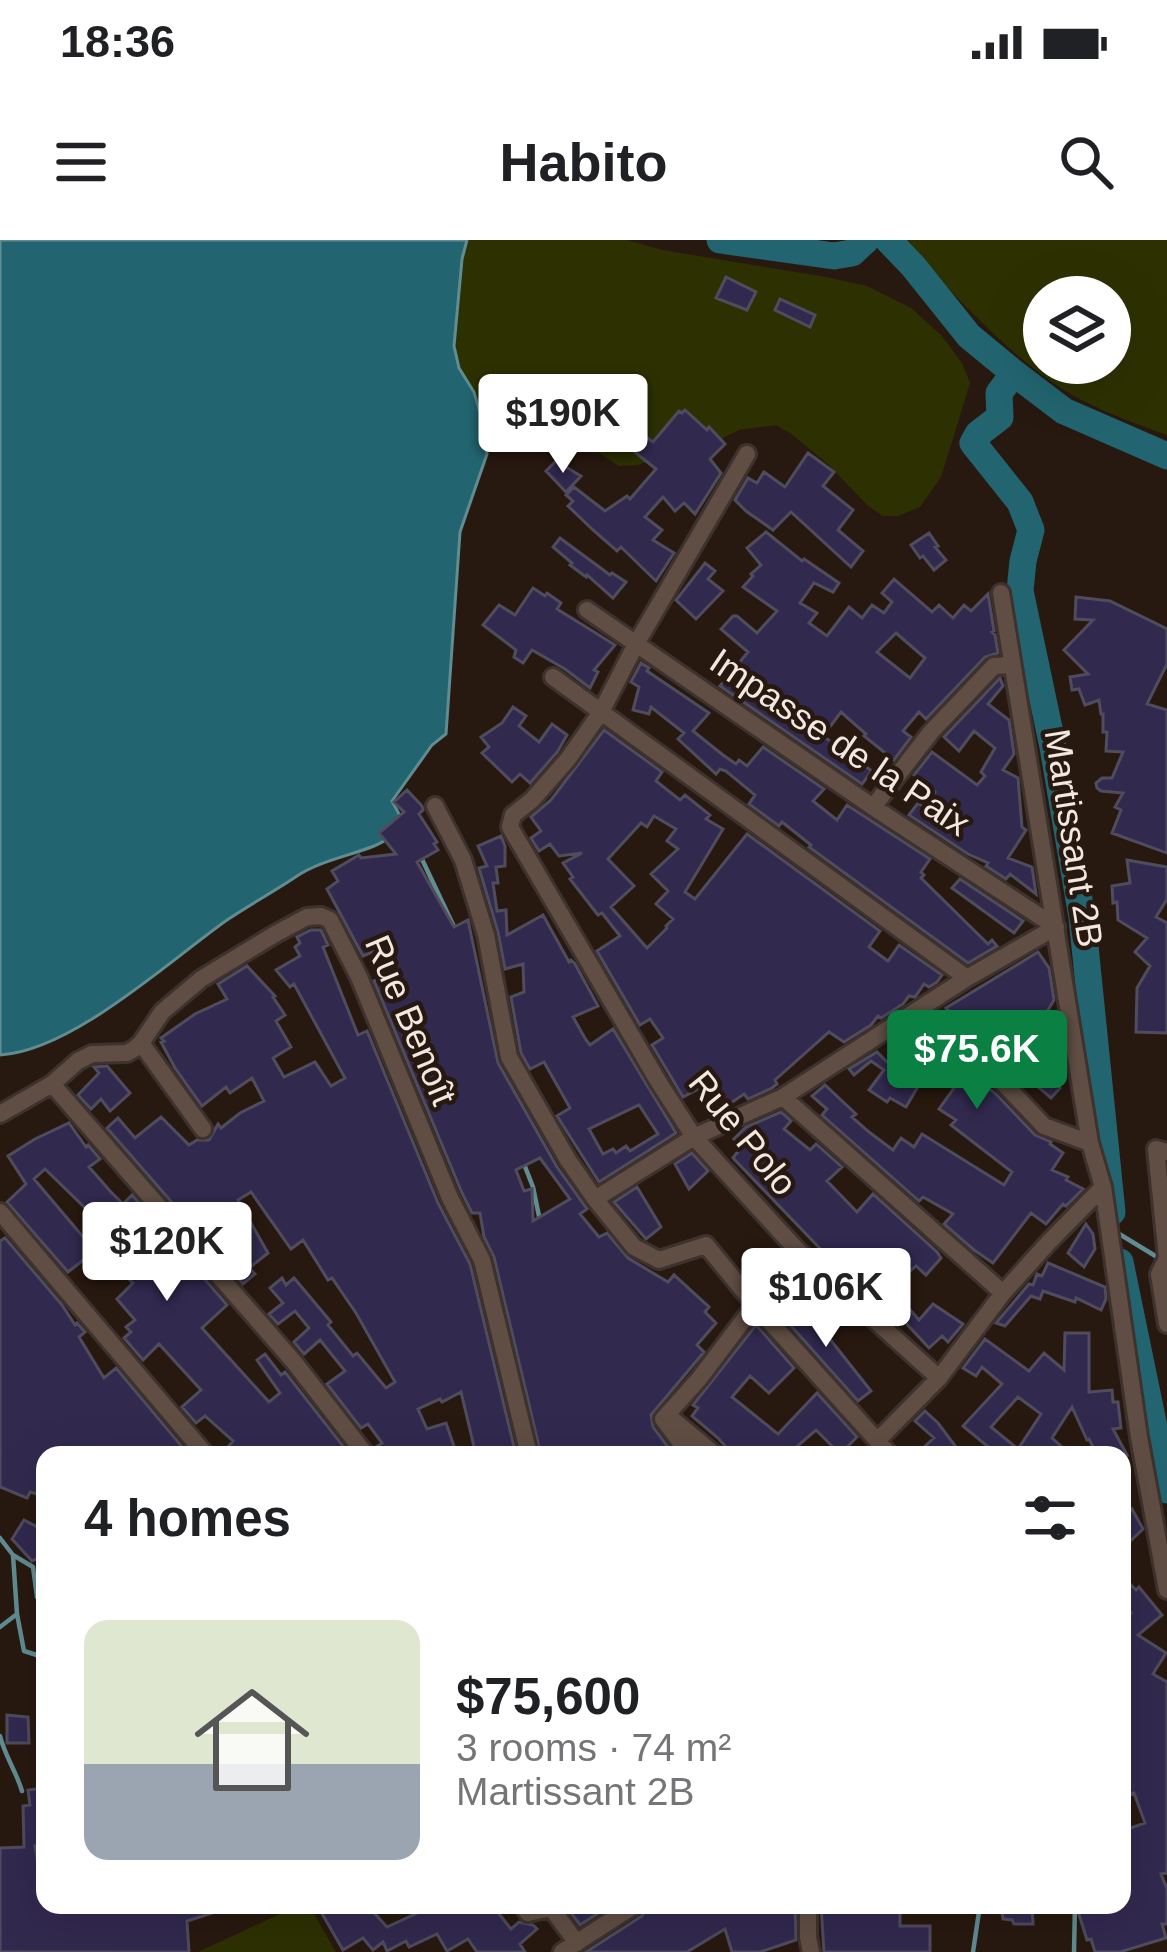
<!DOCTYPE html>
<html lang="en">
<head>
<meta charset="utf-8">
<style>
	:root { --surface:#fff; --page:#f6f6f6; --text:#202124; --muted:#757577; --accent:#0b8043 }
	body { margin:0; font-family:Arial,sans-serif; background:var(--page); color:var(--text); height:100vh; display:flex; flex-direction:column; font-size:45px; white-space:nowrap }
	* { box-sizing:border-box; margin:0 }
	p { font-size:39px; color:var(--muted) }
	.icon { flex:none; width:66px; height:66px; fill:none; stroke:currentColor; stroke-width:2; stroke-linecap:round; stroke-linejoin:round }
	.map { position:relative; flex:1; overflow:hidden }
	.drawer { position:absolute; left:36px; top:1206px; width:1095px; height:468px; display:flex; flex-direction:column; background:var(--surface); border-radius:24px; box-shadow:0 12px 48px #0002 }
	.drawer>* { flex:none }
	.controls { position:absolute; left:1023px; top:36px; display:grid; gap:24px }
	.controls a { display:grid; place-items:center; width:108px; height:108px; border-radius:50%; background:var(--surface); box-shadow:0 12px 48px #0002; font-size:60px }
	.price { position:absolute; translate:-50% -102px; padding:0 27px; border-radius:12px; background:#fff; color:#222; font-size:39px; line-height:78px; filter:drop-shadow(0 3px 6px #0008) }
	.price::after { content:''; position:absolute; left:50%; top:72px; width:36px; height:27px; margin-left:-18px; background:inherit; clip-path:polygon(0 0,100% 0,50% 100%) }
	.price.on { background:var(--accent); color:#fff }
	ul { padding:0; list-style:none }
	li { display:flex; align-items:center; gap:36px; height:300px; padding:0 48px }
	li span { display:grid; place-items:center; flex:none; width:336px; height:240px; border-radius:24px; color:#555 }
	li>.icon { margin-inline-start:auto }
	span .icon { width:144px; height:144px; fill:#fffc; stroke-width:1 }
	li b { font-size:51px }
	h2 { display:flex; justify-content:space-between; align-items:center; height:144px; padding:0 48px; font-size:51px }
	.status { display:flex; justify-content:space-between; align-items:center; height:84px; padding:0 60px; background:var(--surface); direction:ltr }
	.status svg { height:33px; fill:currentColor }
	header { display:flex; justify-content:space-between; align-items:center; height:156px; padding:0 48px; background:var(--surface); font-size:54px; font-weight:600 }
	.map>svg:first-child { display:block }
</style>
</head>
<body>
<div class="status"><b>18:36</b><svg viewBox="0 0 49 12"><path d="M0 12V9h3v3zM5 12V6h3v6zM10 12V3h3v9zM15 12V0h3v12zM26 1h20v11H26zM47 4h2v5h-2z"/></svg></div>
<header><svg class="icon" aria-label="menu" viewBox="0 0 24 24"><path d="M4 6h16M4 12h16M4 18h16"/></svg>Habito<svg class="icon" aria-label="search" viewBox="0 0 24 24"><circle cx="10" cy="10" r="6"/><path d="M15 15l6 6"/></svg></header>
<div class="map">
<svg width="1167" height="1712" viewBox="0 0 1167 1712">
	<rect width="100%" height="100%" fill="#281910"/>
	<!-- green -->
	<path fill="#2d3102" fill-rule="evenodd" d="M467,0h160l35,10 164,27 41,9 44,22 30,27 21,28 8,20 -29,94 -21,30 -22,9h-15l-16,-11 -39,-41 -38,-31 -14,-8 -37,5 -32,16 -32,6 -38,13 -18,1 -32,-21 -103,-19 -10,-34 -15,-24 -5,-22 8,-87z
		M901,0h266v195c-41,-15 -82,-29 -118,-55 -55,-39 -100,-93 -148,-140zM1044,57h66v66h-66z
		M299,1665h10l27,47h-138z"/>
	<!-- water -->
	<path fill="#226570" stroke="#608c92" stroke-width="3" d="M0,0h467l-5,19 -8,87 5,22 15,24 10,34 3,28 -27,78 -14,202 -14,11 -40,56 14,26c-10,6 -20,14 -32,19 -25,10 -54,15 -77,30 -22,15 -48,29 -70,44 -58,41 -155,131 -227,135z"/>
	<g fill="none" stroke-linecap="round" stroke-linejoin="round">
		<!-- stream -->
		<path stroke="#608c92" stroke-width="4.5" d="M420,615l36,76
			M524,924l9,23 7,34
			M1116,992l46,28
			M0,1298l13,17 20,12 4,30 8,14
			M13,1315l4,59 7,37 19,6 2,12
			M0,1387l17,-13
			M0,1496c5,20 16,35 22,55
			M973,1712l7,-47
			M1074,1712l1,-47"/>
		<!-- river -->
		<path stroke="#226570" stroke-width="27" d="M720,0l114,16 18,-3 14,-13
			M888,0l25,26 56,70 45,37 50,38 103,45
			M1014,133l-15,20 1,24 -22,17 -5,9 47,59 11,28 -8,31 -3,30 33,156 29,170 30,295
			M1120,1022l47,228"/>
	</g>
	<!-- building -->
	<path fill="#32294f" stroke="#4e4c5d" stroke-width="3" fill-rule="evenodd" d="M726,37l30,15 -9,18 -31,-12z
		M780,59l35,16 -5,12 -35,-17z
		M685,170l22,20 2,-3 16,17 -15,15 11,14 -26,41 -11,-11 -9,8 -12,-14 -18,20 17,13 -9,10 21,13 -18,28 -35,-34 -4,4 -24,-21 -25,-24 5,-5 -7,-6 8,-8 31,24 22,-15 3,3 26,-30 -25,-20 11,-15 11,8 26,-31 3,2z
		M808,213l26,19 -11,14 30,24 -15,20 25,21 -12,16 -60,-55 -18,18 -27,-19 -11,-11 13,-22 9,5 7,-11 21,15z
		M556,221l25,15 -15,16 -20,-21z
		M766,292l36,29 2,-2 35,24 -6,9 -19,-9 -14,20 17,10 -8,10 18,13 22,-29 13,11 10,-13 12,8 8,-11 -10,-9 12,-14 38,33 7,-7 14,13 11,-13 7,6 17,-17 6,37 -2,1 3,3 3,18 -13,4 -59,62 -7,-7 -16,19 8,6 -17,23 -30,-24 2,-2 -25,-22 -18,24 49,35 -10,13 -142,-98 28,-34 -27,-23 12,-13h4l20,17 20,-22 -34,-24 10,-11 -2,-2 10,-9 -14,-17zM896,393l29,25 -15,20 -33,-26z
		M929,293l9,13 -3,1 11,13 -12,10 -11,-14 -3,2 -9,-13z
		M560,298l50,37 2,-2 14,9 -13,16 -26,-23 -1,2 -16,-12 2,-2 -19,-16z
		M705,323l10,8 -7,8 15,12 -27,28 -20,-19z
		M533,348l12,8 2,-3 14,10 -4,6 58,36 -21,25 4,2 -8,16 -25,-19 -33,-19 -9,13 -9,-6 2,-7 -33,-25 16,-20 16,10z
		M1076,357l34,4 57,28v35l-20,40 20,6v143l-55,-20 9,-23 -6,-3 8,-14 -22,-2 -4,-3 -1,-5 6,-5h10l11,-26 -17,-1 1,-19h-4v-18h-2l-2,-14 -14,5 -6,-16 -7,1 -2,-13 18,-3 -24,-24 29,-30 -18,-1z
		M641,423l8,5 -2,3 62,42 -16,18 30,24 13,9 3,-4 8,6 16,-19 61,42 -11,12 24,19 10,-15 83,54 -9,13 3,3 -3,3 67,66 4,-4 5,6 -29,17 -159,-116 2,-2 -29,-23 -3,4 -30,-22 6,-9 -29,-24 -6,-2 -4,5 -38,-35 6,-6 -33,-26 -2,7 -16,-4 6,-23 -8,-5z
		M1000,438l3,8 -15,18 21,16 5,34 -11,16 15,8 4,49 4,3 -18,28 24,9 4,27 -26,-20 -4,5 -20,-13 2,-3 -20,-9 -59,-39 9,-12 6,4 11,-15 -21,-17 18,-23 45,33 8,-9 -4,-4 14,-24 -21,-17 -15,20 -15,-14z
		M513,467l13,9 -7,10 20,16 13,-18 15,11 -9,16 -28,32 -10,-9 -8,8 -30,-29 7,-6 -8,-10 21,-14z
		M604,490l58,42 -6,9 24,19 5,-5 25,20 -4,4 17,10 -38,63 10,7 52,-65 133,97 -11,16 19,14 11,-16 43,30 -5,7 -8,5 -5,-3 -9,13 -6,-1 -6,8 -22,14 -3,-2 -7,9 -27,17 -15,-10 -54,48 2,4 -5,4 -24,11 -4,-5 -19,13 -8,-12 -7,5 -8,-13 -19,10 -31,-52 11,-7 -13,-19 -10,6 -43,-74 23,-15 -18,-23 -4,2 -28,-36 3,-2 -10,-14 19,-10 -23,3 -9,-12 -11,7 -8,-13 10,-7 -10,-14 20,-17zM654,576l22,13 -9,12 11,8 -27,25 17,17 -12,13 17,15 -7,7 1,2 -20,20 -36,-41 23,-21 -26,-27 33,-36 6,4z
		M407,550l15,16 1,4 -4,4 18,28 -3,2 4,6 -21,12 37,65 14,-7 30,143 59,104 30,42 -7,5 19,23 8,-4 21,25 40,24 6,-7 35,32 -4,5 11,11 -19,22 7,7 -53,63 2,12 21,28h-133l-47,-198 -10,-20 -4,-24h-8l-10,-20 -88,-212 6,-2 -3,-29 -14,6 -36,-67 11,-8 -6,-10 27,-16 2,3 35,-4 -17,-21 25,-21 -10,-10zM540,918l30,41 -37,22 -1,-32 -8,2 -8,-21z
		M501,596l4,10v20l-9,1 2,16h-5l4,28 9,-1 1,25 36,-20 26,47 2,-2 4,4 23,42 -25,11 13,23 4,5 23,-16 63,104 -77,49 -42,-66 13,-8 -26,-46 -14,7 -9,-16 -10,-56 13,-5 -1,-28 -18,5 -7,-37 -19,-64 8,-2 -9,-20zM639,865l19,29 -28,17 -4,-5 -10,7 -3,-4 -10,5 -14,-25z
		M1127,620l40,7v32l-11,18 11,6v110l-31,-1 1,-44 13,-22 -15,-14 12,-14 -29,-18 -1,-18 -4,1 -1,-17 18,-3z
		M960,639l63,42 -9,12 -62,-45z
		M311,690h10l7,15 -5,2 35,88 9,-4 71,172 32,61 46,191h-40l-15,-63 -19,10 -2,-3 -22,10 9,20 19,-6 11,32h-78l-3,-8 6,-4 -14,-19 -7,4 -34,-44 18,-13 -25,-31 -16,14 -10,-12 15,-14 -14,-17 -17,13 -9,-10 14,-11 -13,-15 12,-10 4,7 8,-7 37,44 -3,3 25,31 4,-3 29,35 9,-6 -39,-69 -24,-35 -4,2 -25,-40 -12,9 -40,-57 -13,8 30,53 -19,15 6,6 -12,10 -136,-156 11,-10 17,20 26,-21 28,28 8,-5h12l9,-16 3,4 19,-15 24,-12 -12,-23 -22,15 -4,-6 -24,19 -27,-38 -14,-26 3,-1 -3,-3 34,-24 32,-15 -9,-15 29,-18 28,30 -2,1 12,18 -9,6 15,26 -18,11 11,19 31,-15 16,24 14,-8 -51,-94 -4,3 -14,-17 24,-14 -5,-9 5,-4 -3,-6z
		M1038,712l11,16 5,32 -6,10 8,5 2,8 -4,5 5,6 4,20 -4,3 6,13 -15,8 10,10 -9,10 -59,-50 -21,26 25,20 39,41 16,7 -1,2 13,9 -11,17 16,7 -2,3 17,9 -17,17 -3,-2 -17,20 -15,-11 -38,50 -19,-13 -30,-26 9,-10 -30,-17 -4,4 -97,-86 5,-6 -15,-13 13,-11 31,29 -4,3 17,15 24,18 8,-12 13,9 8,-13 82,51 8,-13 -61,-47 5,-5 -17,-11 15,-21 -28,-15 -20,34 -16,-9 -3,4 -18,-12 15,-20 -13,-9 -17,14 -5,-6 28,-17 11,11 5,-6 3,2 23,-23 13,7 7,-9 15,13 15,-18 -23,-21z
		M107,826l23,27 -20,18 -9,-12 -10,10 -13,-14 21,-22 -5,-6z
		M781,872l10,9 -7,8 26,21 6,-6 26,23 -15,14 30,31 16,-18 64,58 4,6 -15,17 -10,-9 -26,21 29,33 14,-16 30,20 -15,18 -6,-6 -13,12 -27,-29 -5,4 -39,-35 -125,-130 9,-12 -8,-7 12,-12z
		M69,883l17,24 2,-2 12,14 -11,8 21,24 13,13 9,-9 95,110 -25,23 67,74 11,-9 -23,-33 8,-6 16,21 4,-3 65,83h-129l12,-14 -28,-25 -9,7 -14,-16 19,-17 -42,-46 -16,16 -19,-22 7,-6 -5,-5 9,-7 -18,-21 16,-16 -21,-20 27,-24 -10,-12 -14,10 -70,-68 -11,10 61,72 -27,21 -61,-70 19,-18 -18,-28 27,-17z
		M692,913l16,18 -19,18 -14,-25z
		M637,947l24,40 -15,12 -32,-37z
		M1086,984l7,10 2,15 -11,18 -16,-14z
		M5,998l57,67 13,20 2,-2 8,9 -6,5 25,41 12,-10 73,87h-144v41l-15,-4 -3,6 -27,-11v-246z
		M1048,1023l57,24 1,12 -5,11 -25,-12 -1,4 -32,-11 -3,8 -9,-3 -26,30 -9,-3 33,-39 4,1 4,-11 5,2z
		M799,1060l72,91 -13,10 -75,-84z
		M756,1085l38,43 -25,25 -19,-17 -18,21 46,37 39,-41 40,44 -17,17 -24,-24 -21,18 7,7h-44l-4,-4 -4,4h-17l-15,-17 -26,-22 6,-8 -5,-3z
		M1065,1093h24v59l23,-2 1,12h5l3,26 -8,1 14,26h-30l-8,-16 -2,1 -15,-33 -20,31 19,17h-73l-35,-29 39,-42 -20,-17 -6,9 -13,-8 22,-29 44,32 15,-18 20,17zM1018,1157l23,17 -23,35 -27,-22z
		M925,1171l13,12 24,32h-47l19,-17 -19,-17z
		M1132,1269l11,20 -21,20v-29z
		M24,1280l21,11v35l-9,-7 -4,2 -20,-22z
		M1122,1336l14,14 3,-3 23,28 -24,20 28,18 -13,21 14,8v191l-6,1 6,15v35h-5l4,14 -46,14h-25l-4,-13 -4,1 -11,-35h46v-74l23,-8 -11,-30 -12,5v-173l9,-12 -9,-9z
		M7,1475l21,2 1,26h-22z
		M45,1548v58h-10l5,29 5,-1v31h66l3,7 16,-7h98v3l-41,13 2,31h-189v-104l24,-1 -1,-41 7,-1 -2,-15z
		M317,1665h50l20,22 39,-18 -3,-4h69l19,24 8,-7 14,3 4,4 -17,15 5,8h-48l-9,-13 -21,12 -10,-17 -28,13 -3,-6 -19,10 -4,-9 -10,8 -10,-12 -20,12z
		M565,1665h46l-31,20z
		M648,1665h147l1,35 -36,12h-28l-7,-23 -38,23h-101l56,-36z
		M821,1665h48l1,6 30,-1v16h30v26h-106z
		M1001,1665h31l1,19h-19l-2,-4 -9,-1z"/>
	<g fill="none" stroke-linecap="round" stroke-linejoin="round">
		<!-- minor casing -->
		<g stroke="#3d322e" stroke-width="22">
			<path id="minor" d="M747,214l-111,190 -35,68 -33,47 -36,41 -19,15 -3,12 148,254 36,56 103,113 142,128
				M1001,353l89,550 13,44 36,250 28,153
				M587,370l286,197 183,120 -89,51 -184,119 -89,40 -99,62
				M553,437l414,301
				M435,566l28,54 23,75 23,122 59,103 27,39 39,48 25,13 47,-15 49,60 135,150
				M873,567l58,-75 63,-66 18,-1
				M141,803l62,86
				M992,831l52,55 46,17
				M52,844l242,278 72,93
				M783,857l220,196
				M0,874l52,-30 26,-23 14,-7 35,-1 7,-4 7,-6 21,-31 39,-33 76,-46 30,-16 14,-1 9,4 29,57 91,221 32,62 47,195
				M1167,912l-11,-3 11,109 -8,16 8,50
				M0,972l206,243
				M672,1179l43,36
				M878,1200l61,-62 64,-85 45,-50 55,-56
				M690,1215l-27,-36 36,-40 56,-74
				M522,1665l6,8 23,-5
				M549,1665l28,38
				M808,1665v32l3,15
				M562,1712l73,-47"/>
		</g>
		<!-- minor -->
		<use href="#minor" stroke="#604e44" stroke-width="16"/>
	</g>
	<g text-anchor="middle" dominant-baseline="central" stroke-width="9" stroke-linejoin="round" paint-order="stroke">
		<!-- street labels -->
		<g font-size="36" fill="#f2e8e2" stroke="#281910">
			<text transform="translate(840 502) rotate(34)">Impasse de la Paix</text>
			<text transform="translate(1074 598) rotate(81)">Martissant 2B</text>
			<text transform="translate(411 780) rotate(67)">Rue Benoît</text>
			<text transform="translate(743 893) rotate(51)">Rue Polo</text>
		</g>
	</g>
</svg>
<div class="controls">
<a><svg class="icon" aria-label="layers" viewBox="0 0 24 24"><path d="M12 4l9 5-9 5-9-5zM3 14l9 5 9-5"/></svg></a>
</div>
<b class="price" style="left:563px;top:236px">$190K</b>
<b class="price on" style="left:977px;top:872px">$75.6K</b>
<b class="price" style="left:167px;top:1064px">$120K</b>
<b class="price" style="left:826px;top:1110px">$106K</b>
<section class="drawer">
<h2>4 homes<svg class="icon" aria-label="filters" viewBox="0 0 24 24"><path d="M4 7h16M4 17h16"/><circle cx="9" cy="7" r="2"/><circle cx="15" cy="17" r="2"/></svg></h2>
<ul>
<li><span style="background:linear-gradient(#dfe7d0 60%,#9aa5b1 0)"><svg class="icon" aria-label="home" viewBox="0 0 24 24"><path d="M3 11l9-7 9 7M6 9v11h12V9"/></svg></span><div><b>$75,600</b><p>3 rooms · 74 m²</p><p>Martissant 2B</p></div></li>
</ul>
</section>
</div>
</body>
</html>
